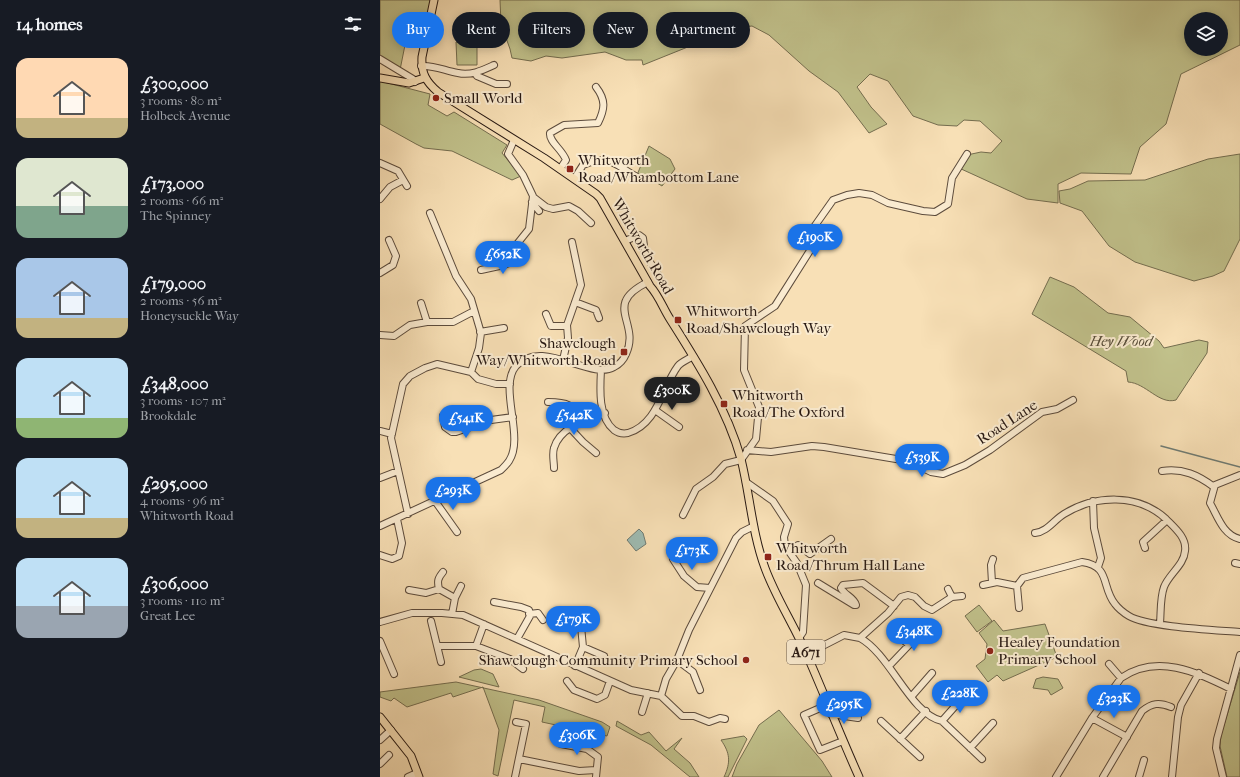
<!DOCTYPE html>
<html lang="en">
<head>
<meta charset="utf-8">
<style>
	:root { --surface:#171b24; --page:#242831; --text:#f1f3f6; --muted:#9ea1a6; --accent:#1a73e8 }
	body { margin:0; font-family:"IM FELL French Canon",serif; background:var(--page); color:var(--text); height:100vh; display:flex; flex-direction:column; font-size:15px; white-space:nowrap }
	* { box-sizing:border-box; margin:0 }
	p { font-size:13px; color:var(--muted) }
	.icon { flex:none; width:22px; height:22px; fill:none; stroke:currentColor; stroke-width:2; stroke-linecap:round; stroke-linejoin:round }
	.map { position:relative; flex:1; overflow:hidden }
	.side { display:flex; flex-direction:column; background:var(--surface); width:380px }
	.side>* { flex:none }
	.guide { position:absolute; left:12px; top:12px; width:380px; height:36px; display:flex; gap:8px }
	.controls { position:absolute; left:804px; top:12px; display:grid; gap:8px }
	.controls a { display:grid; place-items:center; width:44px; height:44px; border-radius:50%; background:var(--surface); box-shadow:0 2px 10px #0003; font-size:20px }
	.price { position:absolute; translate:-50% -34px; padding:0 9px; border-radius:14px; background:var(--accent); color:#fff; font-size:13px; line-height:26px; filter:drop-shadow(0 1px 2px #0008) }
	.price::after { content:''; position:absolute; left:50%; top:24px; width:12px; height:9px; margin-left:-6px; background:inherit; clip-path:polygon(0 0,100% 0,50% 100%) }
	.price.active { background:#222; color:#fff }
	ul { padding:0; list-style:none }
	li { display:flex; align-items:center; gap:12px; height:100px; padding:0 16px }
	li span { display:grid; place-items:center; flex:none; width:112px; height:80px; border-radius:12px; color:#555 }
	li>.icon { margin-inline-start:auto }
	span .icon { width:48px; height:48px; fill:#fffc; stroke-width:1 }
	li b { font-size:17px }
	h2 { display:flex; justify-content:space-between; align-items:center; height:48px; padding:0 16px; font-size:17px }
	.tag { padding:0 14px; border-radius:18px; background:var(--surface); box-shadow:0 2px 10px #0003; font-size:14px; line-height:36px }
	.tag.active { background:var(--accent); color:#fff }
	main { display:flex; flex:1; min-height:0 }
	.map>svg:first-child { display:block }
</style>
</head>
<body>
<main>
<section class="side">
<h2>14 homes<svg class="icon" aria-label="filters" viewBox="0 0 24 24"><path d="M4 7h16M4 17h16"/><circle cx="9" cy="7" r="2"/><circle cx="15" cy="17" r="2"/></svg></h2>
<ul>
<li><span style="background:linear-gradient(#ffd9b3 75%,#c2b280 0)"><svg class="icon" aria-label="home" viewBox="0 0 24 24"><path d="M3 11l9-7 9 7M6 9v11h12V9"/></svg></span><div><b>£300,000</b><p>3 rooms · 80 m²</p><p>Holbeck Avenue</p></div></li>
<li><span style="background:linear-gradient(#dfe7d0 60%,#7fa58c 0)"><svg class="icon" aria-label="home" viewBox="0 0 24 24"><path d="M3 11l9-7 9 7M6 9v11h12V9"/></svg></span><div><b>£173,000</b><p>2 rooms · 66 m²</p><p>The Spinney</p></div></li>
<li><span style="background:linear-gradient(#a9c7e8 75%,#c2b280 0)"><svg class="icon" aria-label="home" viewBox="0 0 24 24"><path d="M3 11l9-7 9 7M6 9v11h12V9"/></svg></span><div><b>£179,000</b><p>2 rooms · 56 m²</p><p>Honeysuckle Way</p></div></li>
<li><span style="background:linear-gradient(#bfe0f5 75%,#8fb573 0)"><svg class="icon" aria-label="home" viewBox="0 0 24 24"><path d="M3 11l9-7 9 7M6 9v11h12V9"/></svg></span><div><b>£348,000</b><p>3 rooms · 107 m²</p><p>Brookdale</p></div></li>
<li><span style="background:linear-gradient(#bfe0f5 75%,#c2b280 0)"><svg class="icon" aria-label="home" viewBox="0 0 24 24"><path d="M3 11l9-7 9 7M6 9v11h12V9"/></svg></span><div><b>£295,000</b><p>4 rooms · 96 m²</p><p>Whitworth Road</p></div></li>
<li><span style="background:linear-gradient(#bfe0f5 60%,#9aa5b1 0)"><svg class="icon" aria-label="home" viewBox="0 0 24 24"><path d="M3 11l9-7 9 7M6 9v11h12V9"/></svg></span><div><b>£306,000</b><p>3 rooms · 110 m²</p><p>Great Lee</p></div></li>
</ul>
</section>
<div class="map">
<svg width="860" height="777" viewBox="0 0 860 777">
	<rect width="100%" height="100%" fill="#f8e0b6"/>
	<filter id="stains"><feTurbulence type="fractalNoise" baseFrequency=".005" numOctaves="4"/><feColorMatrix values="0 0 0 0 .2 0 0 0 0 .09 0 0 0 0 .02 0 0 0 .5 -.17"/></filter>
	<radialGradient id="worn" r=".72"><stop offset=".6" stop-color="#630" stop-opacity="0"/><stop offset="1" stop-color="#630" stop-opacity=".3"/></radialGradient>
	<!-- green -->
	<path fill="#c1c18b" stroke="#746d4f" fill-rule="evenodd" d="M0,0h53l-7,31 -12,-3 -3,6 -4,1 -7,35 -20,-13z
		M120,0h740v45l-59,29 -15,50 -26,23 -9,27 -50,-1 -23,11v19l-31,-4 -68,-31 8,-13 14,-3 10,1 11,-12 -22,-20 -16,-1 -7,6 -19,-1 -25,-9 -25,-35 -18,-7 -13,13 14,20 16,17 -18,9 -31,-41 -29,-21 -40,-36 -17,-9 -17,2 -92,37 -1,-5h-16l-21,-8 -43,6 -16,-2 -15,5 -19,-3 -2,-9 -9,-25zM811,19h30v30h-30z
		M76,42l21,1v22h-20z
		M0,81l50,13 -2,11 19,11 7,-4 53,33 -5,8 19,23 -9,4 -60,-29 -28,-3 -8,-4 -36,-20z
		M269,146l21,13 5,10 -13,17 -13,-8 -12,-3z
		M860,154v85l-16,32 -11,5 -19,5 -59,-19 -26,-16 -27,-35 -22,-8 -1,-12 11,-2 18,-8 57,-1 63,-21z
		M670,277l24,10 34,26 22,4 29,24 5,7 35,-8 9,2 -1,11 -31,47c-17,5 -30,-17 -48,-18l-2,-11 -94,-57z
		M599,605l13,16 -15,11 -12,-16z
		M614,620l9,11 42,-7 12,33 -54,24 -6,-6 -9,7 -12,-16 9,-7 2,-15 -8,-11z
		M101,669l12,5 6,13 -40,-10 15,-7z
		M860,672v105h-13l-7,-31 1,-11z
		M663,677l15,2 5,9 -12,7 -3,-5 -15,-2 3,-9z
		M76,682l83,18 63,22 8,5 -3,9 -65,-14 3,-15 -31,-7 -16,76 -5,-2 6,-44 -16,-43 -30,10 -2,-4 -44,14 -13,-9 -3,3 -11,-4v-5z
		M399,710l43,51 10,16h-100l5,-13 22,-39z
		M237,721l24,14 8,-3 17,19 16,-13 -8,11 16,14 9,14h-9l-39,-32 -35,-19z
		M364,736l3,3 -19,38h-4c7,-15 6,-24 -3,-37z"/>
	<!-- water -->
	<path fill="#9ebcb3" stroke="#6f7b73" d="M259,529l4,4 3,11 -10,7 -9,-11z"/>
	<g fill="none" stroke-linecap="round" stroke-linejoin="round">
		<!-- stream -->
		<path stroke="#6f7b73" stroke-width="1.5" d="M781,446l79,21"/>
		<!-- minor casing -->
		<g stroke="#5c4b3c" stroke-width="8">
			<path id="minor" d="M0,59l33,20 2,3
				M41,66c14,-1 24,5 37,7 13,3 25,-3 36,-8
				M95,73l2,3 19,8h11
				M0,163l18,8 9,15
				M180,169l6,-9c-4,-11 -17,-18 -16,-27l14,-8 34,-2c7,-14 8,-23 -2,-36
				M194,179l9,-14c29,-12 32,1 56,13
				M153,197l13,10 7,2 16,-3 9,5 13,12
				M0,199l10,-12 13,-7
				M152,202l7,9
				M50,213l26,63 15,23 10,34 -2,15 -8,24
				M245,241l14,-6 4,3 2,16 15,24
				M101,270l23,-5 14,-6 -2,-11 1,-4 12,-15 4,-33 -10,-21 -15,-21 6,-14
				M0,273l13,-8 3,-9 -7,-16
				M195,302l21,8 3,8
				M41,303l6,19
				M166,314l5,12h16
				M100,332l24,-4
				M0,335l14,1 16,-11 17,-3h26l21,-11
				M183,360l5,-22 -1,-13 14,-40 -9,-43
				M221,370c-1,19 -3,47 13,60 4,3 9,4 14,3 30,-9 34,-46 50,-67 3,-4 11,-7 15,-10
				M168,402c19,0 25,2 34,20
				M275,410l24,17
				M63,416l2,11 7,5h4l35,-12 22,-3
				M190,428l13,14 13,11
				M0,431l12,3
				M367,450l24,2 41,-6 12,1 84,14 23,11 12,2 22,-9 25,-15 52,-38 15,-3 16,-9
				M174,468c0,-6 -2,-14 0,-20 6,-21 32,-28 51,-35
				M782,471c21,-3 36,4 52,16
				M860,475l-25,10 -5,18c8,14 13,32 30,36
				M0,478l18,-7
				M366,482l27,19 15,23 -4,13 1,9 12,17 9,22 -3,47 -4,6
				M55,501l22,31
				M713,501l1,27 7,30 -3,9
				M28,514l-17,-76 12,-54 7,-8 15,-8 12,-4 34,8 7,7 18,5h14
				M303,515l13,-26 17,-12 12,-13 16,-4 15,-21 3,-32 -15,-37 1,-44 30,-20 36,-57 3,-22 19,-27 14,-5 12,-2 13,2 16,8 35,8 12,1 13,-8 4,-26 15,-24
				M0,526l121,-56c3,-3 6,-6 8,-9 16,-24 -11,-74 7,-95 26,-29 74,15 98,1 6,-3 10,-8 12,-13 15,-32 -25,-49 22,-72
				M655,533c12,-1 19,-13 29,-19 31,-19 74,-21 102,5 9,9 21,19 19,32 -1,14 -16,23 -21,36 -4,11 -3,25 -4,36
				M765,548l-2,-6 24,-22
				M409,551l9,-6 12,9 21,-15
				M0,555l12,4 7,-3 3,-13 -5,-24
				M293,559l11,17 13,11 13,1
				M855,563l5,1
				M438,583l36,22h2c-2,-8 -12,-10 -15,-17l2,-3 20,-2 31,23
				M612,583l-1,-18 2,-6
				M603,585l14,-3 20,4
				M59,589c-2,-8 -1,-11 4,-17
				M568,589l4,8
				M29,590l17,3 13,-4 16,9 -3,16
				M75,598l6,-12
				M114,602l27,5 8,3 1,6 -13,23
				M639,608l-2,-22 6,-8 59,-16c29,4 19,25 33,42 3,4 9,9 14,12 18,11 87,14 111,16
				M149,614l9,-1 5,7
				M51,621l10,41
				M0,622l32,-9h30l21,2 168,75 30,6
				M480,638c30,16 51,77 82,83l40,38
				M0,641l14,33
				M59,646h37l34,13 13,10
				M96,646l8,-22
				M203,647l21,9
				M427,654l37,-19 16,3 28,-25 13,-16 7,-2 7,2 9,9 8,4 20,-13 10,-1
				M297,660l16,12 7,18
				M729,664l12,14
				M195,666l8,-19 -2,-21 2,-8
				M509,666l20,-21 -9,-8
				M187,681l7,9 23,9 8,-4 5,-14
				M281,696l5,-17 11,-19 12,-30 47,-92 6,-6 12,-6
				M281,696l21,20h12l15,6 11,-4 5,1
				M531,697l21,-24
				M447,705l-23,10 16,35 23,-9
				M262,712l6,-19
				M451,714l27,4
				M712,718l35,19
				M501,721l39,36
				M562,721l23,-26
				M520,739l26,-28
				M0,740l11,-10
				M181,744l26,5 11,8 -2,20
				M590,748l23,-25
				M139,759l60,12 17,-1
				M0,764l9,-9
				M28,777l9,-4
				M135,777l11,-53 -10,-2
				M676,777l36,-59 29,-40c36,-25 75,-6 110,11
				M723,777l39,-66c10,-8 17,-9 29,-4
				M759,777l5,-17
				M792,777l6,-60 3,-12 18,-32
				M843,777l-7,-29 1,-9 23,-84"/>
		</g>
		<!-- major casing -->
		<g stroke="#281913" stroke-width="9">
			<path id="major" d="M54,0l-12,57c-1,16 4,25 16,35l106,66 52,36 4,4 50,88c9,10 13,22 20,33 28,44 57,90 71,140 9,36 11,74 24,109 11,30 29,57 42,87 18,41 34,82 52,122
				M0,78l29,5 15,-5
				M0,717l31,39 8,21"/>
		</g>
		<!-- minor -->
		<use href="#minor" stroke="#faebd0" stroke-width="6"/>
		<!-- major -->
		<use href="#major" stroke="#f8e0b6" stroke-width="7"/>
	</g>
	<!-- markers -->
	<g fill="#8f2418" stroke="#faebd0" stroke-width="1.5">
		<circle cx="56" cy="98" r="4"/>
		<rect x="186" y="165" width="8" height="8" rx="2"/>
		<rect x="294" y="316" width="8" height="8" rx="2"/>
		<rect x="240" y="348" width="8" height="8" rx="2"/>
		<rect x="340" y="400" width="8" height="8" rx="2"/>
		<rect x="384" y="553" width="8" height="8" rx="2"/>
		<circle cx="610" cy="651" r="4"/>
		<circle cx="366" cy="660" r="4"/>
	</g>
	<g text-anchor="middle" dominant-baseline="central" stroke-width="4" stroke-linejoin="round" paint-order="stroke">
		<!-- shield labels -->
		<rect fill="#faebd0" stroke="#67584c" stroke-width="1" x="407" y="640" width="38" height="24" rx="3"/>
		<g font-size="14" font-weight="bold" fill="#281913">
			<text x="426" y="652">A671</text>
		</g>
		<!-- poi labels -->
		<g font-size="15" fill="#281913" stroke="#faebd0" text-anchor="start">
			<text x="64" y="98">Small World</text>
			<text x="198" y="160">Whitworth<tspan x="198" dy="17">Road/Whambottom Lane</tspan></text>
			<text x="306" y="311">Whitworth<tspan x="306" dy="17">Road/Shawclough Way</tspan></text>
			<text x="236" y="343" text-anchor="end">Shawclough<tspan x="236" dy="17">Way/Whitworth Road</tspan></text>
			<text x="352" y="395">Whitworth<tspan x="352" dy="17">Road/The Oxford</tspan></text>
			<text x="396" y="548">Whitworth<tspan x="396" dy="17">Road/Thrum Hall Lane</tspan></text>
			<text x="618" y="642">Healey Foundation<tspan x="618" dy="17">Primary School</tspan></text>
			<text x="358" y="660" text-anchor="end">Shawclough Community Primary School</text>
		</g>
		<!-- street labels -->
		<g font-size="15" fill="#281913" stroke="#faebd0">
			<text transform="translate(263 246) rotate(60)">Whitworth Road</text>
			<text transform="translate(627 422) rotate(-33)">Road Lane</text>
		</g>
		<!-- park labels -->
		<g font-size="15" font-style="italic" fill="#564b37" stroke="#faebd0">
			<text x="741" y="341">Hey Wood</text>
		</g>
	</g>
	<rect width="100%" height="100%" filter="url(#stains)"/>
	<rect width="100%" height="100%" fill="url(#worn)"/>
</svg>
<div class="controls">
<a><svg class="icon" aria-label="layers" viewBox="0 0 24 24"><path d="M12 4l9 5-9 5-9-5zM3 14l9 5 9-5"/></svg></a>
</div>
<b class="price" style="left:435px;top:258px">£190K</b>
<b class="price" style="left:123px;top:275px">£652K</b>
<b class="price active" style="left:292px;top:411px">£300K</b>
<b class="price" style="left:194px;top:436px">£542K</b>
<b class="price" style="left:86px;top:439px">£541K</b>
<b class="price" style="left:542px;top:478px">£539K</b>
<b class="price" style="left:73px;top:511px">£293K</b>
<b class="price" style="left:312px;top:571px">£173K</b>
<b class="price" style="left:193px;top:640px">£179K</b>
<b class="price" style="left:534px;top:652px">£348K</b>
<b class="price" style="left:580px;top:714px">£228K</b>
<b class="price" style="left:734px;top:719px">£323K</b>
<b class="price" style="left:464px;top:725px">£295K</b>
<b class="price" style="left:197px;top:756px">£306K</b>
<div class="guide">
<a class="tag active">Buy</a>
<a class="tag">Rent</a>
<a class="tag">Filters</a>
<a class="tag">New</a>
<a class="tag">Apartment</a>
</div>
</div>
</main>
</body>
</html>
